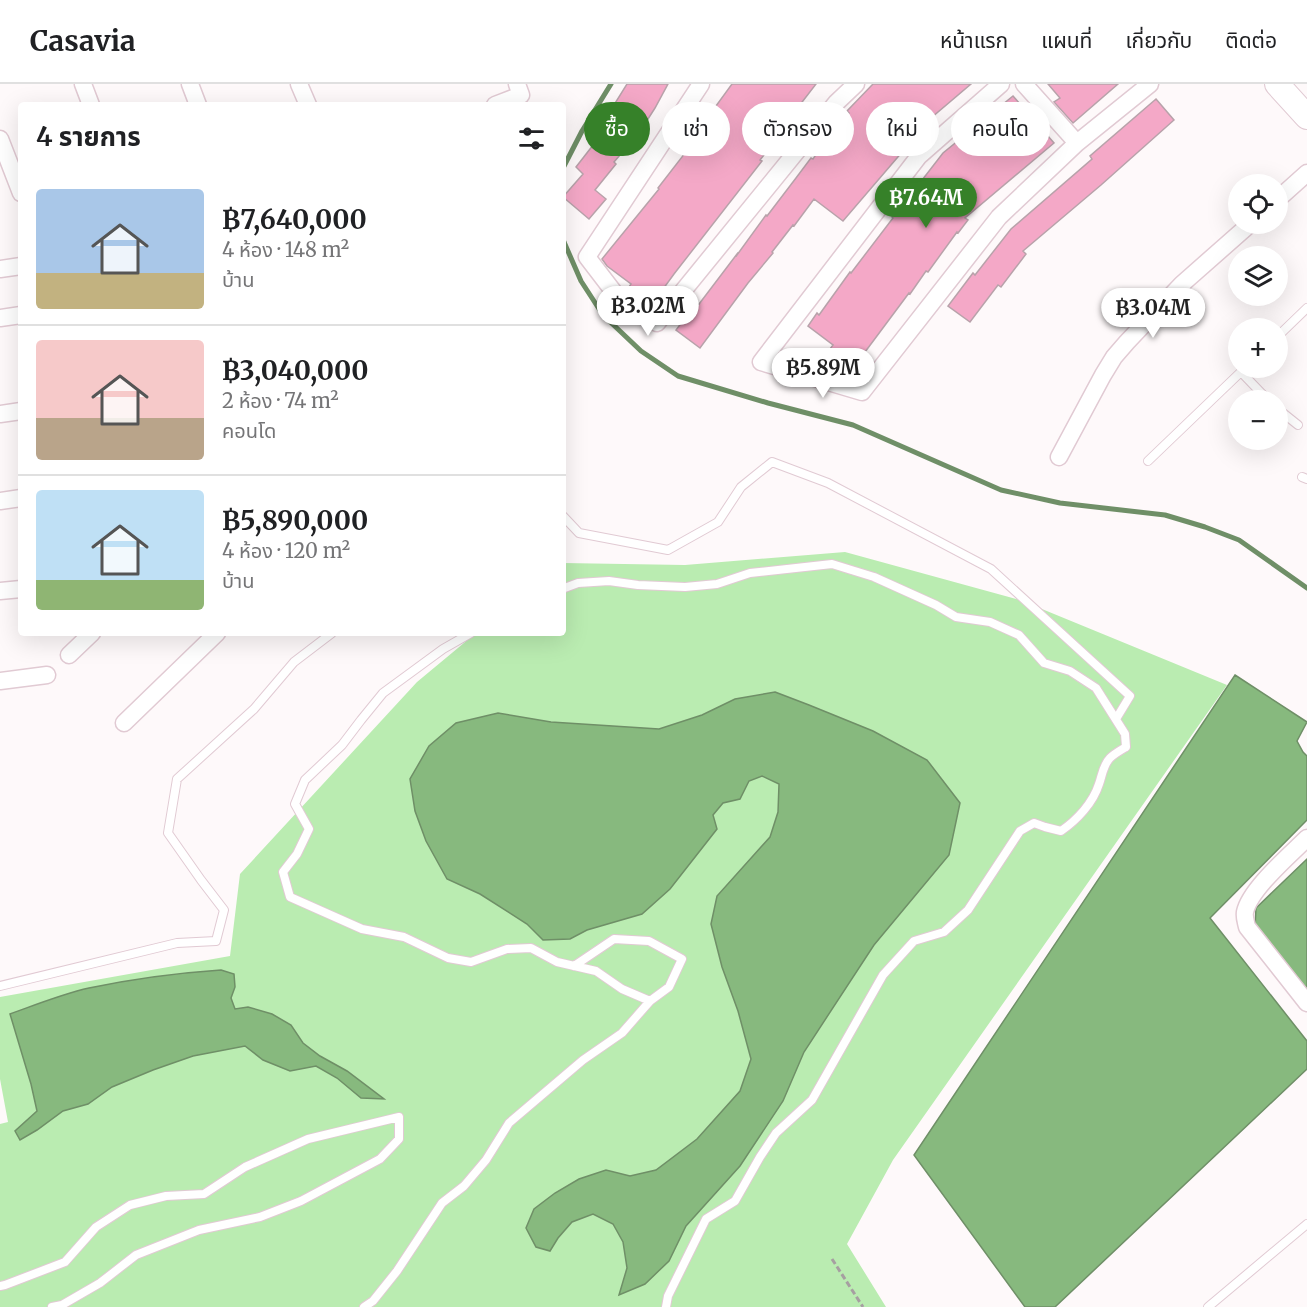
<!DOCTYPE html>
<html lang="th">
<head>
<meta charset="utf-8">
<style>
	:root { --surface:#fff; --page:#f6f6f6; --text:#202124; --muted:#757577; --line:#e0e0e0; --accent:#368129 }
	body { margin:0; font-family:Merriweather,"Noto Sans Thai",serif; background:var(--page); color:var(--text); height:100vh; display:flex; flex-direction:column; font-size:22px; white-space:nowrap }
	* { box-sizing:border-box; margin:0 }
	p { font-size:20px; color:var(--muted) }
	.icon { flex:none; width:33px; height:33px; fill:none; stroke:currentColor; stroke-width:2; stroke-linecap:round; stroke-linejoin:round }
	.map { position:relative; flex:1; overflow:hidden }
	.panel { position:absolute; left:18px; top:18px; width:548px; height:534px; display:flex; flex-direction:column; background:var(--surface); border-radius:6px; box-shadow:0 6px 24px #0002 }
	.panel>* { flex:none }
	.guide { position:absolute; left:584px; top:18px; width:570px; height:54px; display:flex; gap:12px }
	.controls { position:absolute; left:1228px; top:90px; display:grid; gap:12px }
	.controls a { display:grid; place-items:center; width:60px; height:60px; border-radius:50%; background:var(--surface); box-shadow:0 6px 24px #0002; font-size:30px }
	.price { position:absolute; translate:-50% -51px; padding:0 14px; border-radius:21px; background:#fff; color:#222; font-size:20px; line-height:39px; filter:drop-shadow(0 2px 3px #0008) }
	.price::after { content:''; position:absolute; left:50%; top:36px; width:18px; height:14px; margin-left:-9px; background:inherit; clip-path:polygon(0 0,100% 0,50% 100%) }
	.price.selected { background:var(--accent); color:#fff }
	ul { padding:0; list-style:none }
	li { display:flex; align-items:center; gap:18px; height:150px; padding:0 18px }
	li+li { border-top:2px solid var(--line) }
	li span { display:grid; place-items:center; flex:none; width:168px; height:120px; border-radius:6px; color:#555 }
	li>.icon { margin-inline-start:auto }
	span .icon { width:72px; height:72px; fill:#fffc; stroke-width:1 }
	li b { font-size:26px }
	h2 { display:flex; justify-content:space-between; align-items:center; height:72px; padding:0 18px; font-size:26px }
	.chip { padding:0 21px; border-radius:27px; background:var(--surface); box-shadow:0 6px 24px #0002; font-size:21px; line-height:54px }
	.chip.selected { background:var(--accent); color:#fff }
	header { display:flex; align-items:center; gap:36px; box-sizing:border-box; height:84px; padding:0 30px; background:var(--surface); border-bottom:2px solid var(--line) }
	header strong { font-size:28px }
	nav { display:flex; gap:33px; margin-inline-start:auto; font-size:21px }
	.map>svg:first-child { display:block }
</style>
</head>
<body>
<header>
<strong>Casavia</strong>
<nav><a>หน้าแรก</a><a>แผนที่</a><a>เกี่ยวกับ</a><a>ติดต่อ</a></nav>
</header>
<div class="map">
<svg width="1307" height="1223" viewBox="0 0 1307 1223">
	<rect width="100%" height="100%" fill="#fef9fa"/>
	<!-- green -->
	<path fill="#baecb1" d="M845,468l175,48 207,85 -334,475 -46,84 39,63h-886v-183l8,-2 -8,-43v-82l230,-41 10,-82 177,-192 59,-49h86l1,-70 122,2z"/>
	<!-- water -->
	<path fill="#87b97e" stroke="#6f8f67" stroke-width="1.5" d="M1235,591l72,47 -10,19 6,11 4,4v64l-97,98 97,123v28l-252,238h-30l-111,-152z
		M775,608l34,13 64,26 54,29 33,43 -11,52 -75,90 -70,107 -21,49 -43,65 -54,60 -17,35 -24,23 -26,11 8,-27 -4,-26 -10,-18 -20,-10 -21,8 -14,16 -8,13 -14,-4 -10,-19 8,-19 21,-16 24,-14 27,-9 24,6 26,-6 41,-31 43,-48 11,-32 -13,-48 -16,-44 -11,-43 6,-28 53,-59 8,-25 1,-28 -17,-8 -13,5 -9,18 -17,4 -10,12 4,14 -47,60 -28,25 -55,16 -17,9 -27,1 -16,-16 -47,-30 -33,-15 -21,-38 -11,-30 -5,-32 19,-33 27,-23 42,-10 53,9 108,7 43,-14 33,-16z
		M1307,775v137l-52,-68 1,-20z
		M221,886l13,4 1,13 -4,11 4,11 13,-2 24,7 19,11 12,18 17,13 27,15 37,28 -23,-1 -24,-20 -21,-12 -26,5 -27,-11 -18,-14 -52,10 -40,14 -41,17 -24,17 -25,7 -26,19 -17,10 -5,-9 22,-20 -6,-27 -21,-70c25,-9 52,-20 79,-26 43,-9 88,-15 132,-18z"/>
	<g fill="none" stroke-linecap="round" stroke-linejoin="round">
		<!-- stream -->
		<path stroke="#6f8f67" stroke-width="5" d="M562,86l20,-39 29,-47
			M562,152l2,6 17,39 22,34 38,36 37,25 90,27 85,22 148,65 59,13 105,12 40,12 34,13 68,48"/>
	</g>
	<!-- building -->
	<path fill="#f4a8c7" stroke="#b8a2aa" stroke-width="1.5" d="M627,0h41l-13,24 -16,25 -25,29 2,2 -21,26 11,9 -17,20 -26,-22 20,-23 -7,-7 21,-27 -5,-4 23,-27 -3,-1z
		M732,0h84l-27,35 2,2 -31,39 2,1 -88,113 -24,33 -23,-17 4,-6 -24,-18 -5,-7 57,-70 -1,-1 31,-40 -3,-1z
		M873,0h98l-73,62 5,5 -60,70 -29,-22 -20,27 -1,-1 -21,27 1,1 -25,30 -48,65 -24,-18 15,-20 2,2 44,-58v1l29,-40 1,1 29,-38 15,-20 2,1 19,-28 17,-18 -2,-2z
		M1048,0h70l-45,39 -19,-21 6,-4z
		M1013,12l41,47 -89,75 3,2 -10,13 -1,-1 -29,40 -2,-1 -16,23 -1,-1 -47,63 -2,-2 -16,22 -5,-2 -18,-13 12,-16 -25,-19 9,-13 2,2 31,-43 1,1 42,-55 -1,-1 26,-34 1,1 24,-31z
		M1156,15l18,21 -73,65 -78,66 3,3 -25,33 -3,-2 -28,37 -22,-16 25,-33 2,2 36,-46 81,-70 -2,-3z"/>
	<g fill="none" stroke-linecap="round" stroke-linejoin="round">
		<!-- lane casing -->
		<g stroke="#e1cad3" stroke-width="10">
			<path id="lane" d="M1278,252l29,-28
				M1241,288l27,28
				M1278,325l20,16
				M1148,377l97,-93
				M1302,393l5,2
				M562,431l17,18 89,17 50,-28 23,-35 31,-25 56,21 163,86 139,127 -14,23
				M562,505l16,-6 31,-2 29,4 47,2 32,-3 33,-11 82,-9 42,13 62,28 20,12 34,5 29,13 25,28 26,8 26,17 29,46 1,13c-5,3 -12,7 -16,11 -7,7 -8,18 -11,26 -6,19 -22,36 -38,47l-16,-4 -11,-4 -14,8 -52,79 -24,22 -30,9 -31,34 -71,125 -36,33 -16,24 -25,44 -29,18 -38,77 -2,11
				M574,882l40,-27 35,2 33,18 -13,28 -19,14
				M0,902l177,-43 39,-2 8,-31 -23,-30 -33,-47 9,-54 77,-70 40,-47 38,-29
				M0,1202l5,-1 60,-23 31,-35 34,-22 36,-9 38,-2 41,-27 63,-28 91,-22v22l-19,20 -79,42 -41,16 -61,13 -63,25 -36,28 -38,22 -10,2
				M364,1223l9,-6 24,-30 45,-68 22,-17 22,-26 23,-37 74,-63 39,-27 28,-32 -28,-12 -26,-18 -39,-9 -26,-14 -24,1 -36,13 -23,-4 -44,-21 -42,-8 -72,-32 -7,-25 14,-18 12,-25 -14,-25 10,-24 37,-35 19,-25 22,-27 60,-44 28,-16
				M1208,1223l99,-83"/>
		</g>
		<!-- street casing -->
		<g stroke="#e1cad3" stroke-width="19">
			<path id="street" d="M83,0l8,21
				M190,0l8,21
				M299,0l9,21
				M701,0l-114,173 36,47 34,19 179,-220 20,-19
				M1001,0l-82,72 -158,206 101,30 137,-175 78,-74 73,-59
				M1024,0l53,59
				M495,21l26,-10 -4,-11
				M0,55l21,54
				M1278,115l29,-26
				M0,185l21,-3
				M0,234l21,-3
				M0,330l21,-3
				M1059,373l44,-82 11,-18 13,-15 55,-58 68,-60
				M0,417l21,-3
				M0,507l21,-2
				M69,571l23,-22
				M0,597l47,-6
				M124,639l93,-90
				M1307,754c-17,17 -57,51 -62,74 -1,5 1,10 2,15l60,76"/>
		</g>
		<!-- secondary casing -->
		<g stroke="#e1cad3" stroke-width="26">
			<path id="secondary" d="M1277,0l30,33"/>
		</g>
		<!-- path -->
		<path stroke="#a69fa1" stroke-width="3" stroke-dasharray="6 3" stroke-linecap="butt" d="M832,1175l31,48"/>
		<!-- lane -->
		<use href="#lane" stroke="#fff" stroke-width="8"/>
		<!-- street -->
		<use href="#street" stroke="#fff" stroke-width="16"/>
		<!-- secondary -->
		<use href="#secondary" stroke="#fff" stroke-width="24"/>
	</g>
</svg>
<div class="controls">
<a><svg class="icon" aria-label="locate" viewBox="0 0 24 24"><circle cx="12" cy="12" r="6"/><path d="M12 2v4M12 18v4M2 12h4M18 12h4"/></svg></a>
<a><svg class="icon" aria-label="layers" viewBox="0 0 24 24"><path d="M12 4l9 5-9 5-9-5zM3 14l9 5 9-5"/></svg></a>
<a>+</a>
<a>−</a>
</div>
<b class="price selected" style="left:926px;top:145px">฿7.64M</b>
<b class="price" style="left:648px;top:253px">฿3.02M</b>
<b class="price" style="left:1153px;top:255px">฿3.04M</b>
<b class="price" style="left:823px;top:315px">฿5.89M</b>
<div class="guide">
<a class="chip selected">ซื้อ</a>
<a class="chip">เช่า</a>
<a class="chip">ตัวกรอง</a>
<a class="chip">ใหม่</a>
<a class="chip">คอนโด</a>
</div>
<section class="panel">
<h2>4 รายการ<svg class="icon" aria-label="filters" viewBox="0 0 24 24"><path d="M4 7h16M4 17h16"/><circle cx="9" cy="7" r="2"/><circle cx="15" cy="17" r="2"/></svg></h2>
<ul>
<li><span style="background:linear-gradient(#a9c7e8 70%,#c2b280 0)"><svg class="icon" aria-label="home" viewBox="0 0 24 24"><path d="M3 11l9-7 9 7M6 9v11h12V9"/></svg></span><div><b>฿7,640,000</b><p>4 ห้อง · 148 m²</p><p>บ้าน</p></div></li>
<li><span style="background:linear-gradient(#f6c9c9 65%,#b9a48a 0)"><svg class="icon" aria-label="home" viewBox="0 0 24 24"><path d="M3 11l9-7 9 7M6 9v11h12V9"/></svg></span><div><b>฿3,040,000</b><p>2 ห้อง · 74 m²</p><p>คอนโด</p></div></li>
<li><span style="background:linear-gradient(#bfe0f5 75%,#8fb573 0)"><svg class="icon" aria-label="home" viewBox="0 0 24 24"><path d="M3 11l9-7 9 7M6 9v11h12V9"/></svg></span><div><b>฿5,890,000</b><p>4 ห้อง · 120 m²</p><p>บ้าน</p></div></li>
</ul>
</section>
</div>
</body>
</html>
